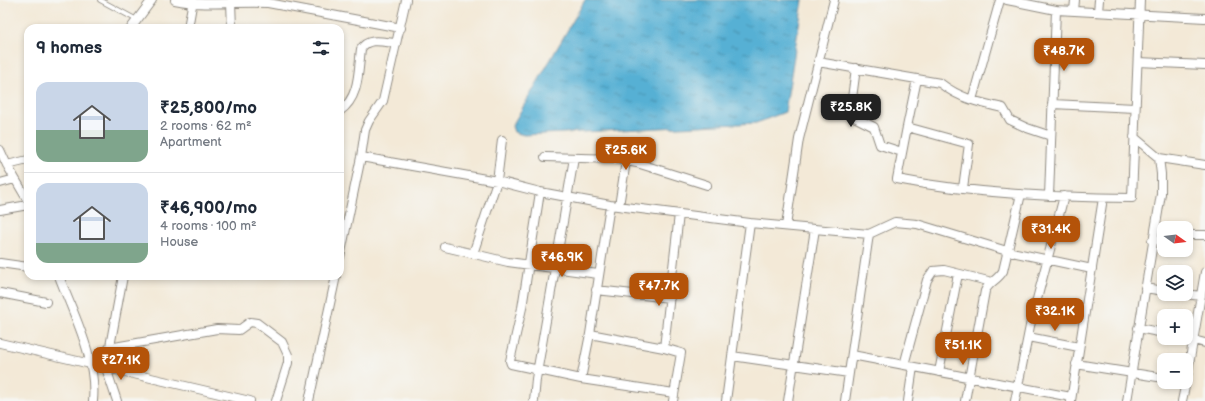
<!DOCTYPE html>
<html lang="en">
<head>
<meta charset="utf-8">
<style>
	:root { --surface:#fff; --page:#f6f6f7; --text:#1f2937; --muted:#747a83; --line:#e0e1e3; --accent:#b45309 }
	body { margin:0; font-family:"Balsamiq Sans",sans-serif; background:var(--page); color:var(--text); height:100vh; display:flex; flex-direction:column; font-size:15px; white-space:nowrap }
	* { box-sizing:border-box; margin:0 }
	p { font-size:13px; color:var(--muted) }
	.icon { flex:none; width:22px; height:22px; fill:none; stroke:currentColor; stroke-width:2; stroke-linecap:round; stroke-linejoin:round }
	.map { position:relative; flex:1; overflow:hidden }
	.side { position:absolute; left:24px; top:24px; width:320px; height:256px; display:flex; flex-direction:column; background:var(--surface); border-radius:12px; box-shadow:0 2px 6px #0003 }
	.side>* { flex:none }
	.needle { width:26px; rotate:104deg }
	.controls { position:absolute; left:1157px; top:221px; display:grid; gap:8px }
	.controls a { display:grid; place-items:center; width:36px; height:36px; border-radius:8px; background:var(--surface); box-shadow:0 2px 6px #0003; font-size:20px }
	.price { position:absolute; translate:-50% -34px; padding:0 9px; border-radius:8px; background:var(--accent); color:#fff; font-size:13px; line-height:26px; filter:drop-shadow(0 1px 2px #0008) }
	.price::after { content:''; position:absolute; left:50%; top:24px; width:12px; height:9px; margin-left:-6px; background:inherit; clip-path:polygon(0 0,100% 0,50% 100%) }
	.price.on { background:#222; color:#fff }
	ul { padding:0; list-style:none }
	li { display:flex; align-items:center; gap:12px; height:100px; padding:0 12px }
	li+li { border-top:1px solid var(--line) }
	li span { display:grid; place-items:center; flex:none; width:112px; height:80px; border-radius:12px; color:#555 }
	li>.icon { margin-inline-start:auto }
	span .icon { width:48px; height:48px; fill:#fffc; stroke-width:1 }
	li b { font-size:17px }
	h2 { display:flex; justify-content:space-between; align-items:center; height:48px; padding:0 12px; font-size:17px }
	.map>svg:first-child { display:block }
</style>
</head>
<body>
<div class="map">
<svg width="1205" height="401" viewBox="0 0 1205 401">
	<defs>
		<pattern id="water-ripples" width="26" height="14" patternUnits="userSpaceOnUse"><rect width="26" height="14" fill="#56b0d4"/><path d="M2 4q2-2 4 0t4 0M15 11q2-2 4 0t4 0" fill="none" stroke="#478fac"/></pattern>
	</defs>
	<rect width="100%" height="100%" fill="#f6f6f2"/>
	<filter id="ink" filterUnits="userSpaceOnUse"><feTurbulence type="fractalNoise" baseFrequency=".025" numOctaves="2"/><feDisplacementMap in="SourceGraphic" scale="8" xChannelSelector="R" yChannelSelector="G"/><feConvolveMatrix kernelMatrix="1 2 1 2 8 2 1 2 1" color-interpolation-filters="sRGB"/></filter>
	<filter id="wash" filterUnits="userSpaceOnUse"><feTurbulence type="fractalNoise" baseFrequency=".012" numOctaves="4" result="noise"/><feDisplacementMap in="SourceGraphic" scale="16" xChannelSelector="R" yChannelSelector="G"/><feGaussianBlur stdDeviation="0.9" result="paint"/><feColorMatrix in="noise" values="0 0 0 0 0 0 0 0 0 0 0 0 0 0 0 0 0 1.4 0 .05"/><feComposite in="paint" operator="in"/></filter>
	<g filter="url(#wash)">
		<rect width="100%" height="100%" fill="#f3e9d7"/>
		<!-- water -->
		<path fill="url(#water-ripples)" stroke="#406e80" d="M585,0h218l-18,112 -29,11 -232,12 -10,-3 -2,-6z"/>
	</g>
	<g filter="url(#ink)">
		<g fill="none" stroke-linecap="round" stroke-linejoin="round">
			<!-- lane casing -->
			<g stroke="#8f8a81" stroke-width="5.5">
				<path id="lane" d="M100,0l37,20"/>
			</g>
			<!-- street casing -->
			<g stroke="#8f8a81" stroke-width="10">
				<path id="street" d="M175,0c31,7 62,1 93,3l133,25
					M1007,0l49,10
					M231,2l1,26
					M1074,11l1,-11
					M1098,12l1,-12
					M131,28l21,-28
					M188,28l5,-28
					M818,62l122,21c19,15 40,20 63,25l7,12 17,8 24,8
					M1138,62l67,3
					M856,68l-5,38 1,10 22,11 6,18 22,7
					M972,100l28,-100
					M1052,104l83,4
					M340,111c20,-14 18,-40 21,-62 7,-12 22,-7 34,-6
					M907,127l10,-48
					M1134,137l25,21 46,7
					M0,150l7,15 21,36
					M361,157l136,24 43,11 70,13 140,18
					M545,157l71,2 21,4 70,22
					M7,165l21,-5
					M0,183l15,-4
					M963,188l6,-44 -62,-17 -10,52c77,15 157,18 235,19l8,-198
					M540,192l-18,116 -12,53 1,3 70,15 93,14
					M1049,196l7,-186 149,8
					M619,206l7,-45
					M0,210l28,-5
					M786,226l13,-87 35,-139
					M869,234l26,-12 22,2 90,27 85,18
					M1186,235h19
					M1152,241l12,-2
					M445,247l63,15 90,12
					M473,254l24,-73 5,-41
					M340,257l21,-100 4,-27 4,-9 14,-20 23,-101
					M0,263l28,4
					M59,276c15,40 38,82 34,125
					M1145,288l19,3
					M596,290l74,8
					M0,293l46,9
					M1185,294l16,2
					M1138,328l26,5
					M590,334l74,14 15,-134
					M1028,337l51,10
					M1186,338l19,5
					M0,343l250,58
					M109,348l108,-19 22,1 11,-8 7,1 25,19 6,13v8l-12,38
					M664,348l17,5 -8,48
					M852,355l219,42
					M732,356l117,17
					M1076,364l88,14
					M904,365l23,-85 6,-9 11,-1 48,12
					M939,372l19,-98
					M581,379l9,-45 20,-129
					M1186,382l19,-110
					M117,401l-11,-33 17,-92
					M309,401l27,-125
					M534,401l2,-22 38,-221
					M726,401l24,-178 119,11 -24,167
					M788,401l27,-172
					M908,401l5,-34
					M965,401l20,-110c4,-9 13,-11 18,-20l18,-77
					M1015,401l15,-75 34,-130
					M1071,401l32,-203
					M1127,401l34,-207v-20l-2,-16
					M1182,401l4,-19"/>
			</g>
			<!-- lane -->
			<use href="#lane" stroke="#fff" stroke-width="4"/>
			<!-- street -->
			<use href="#street" stroke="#fff" stroke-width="8"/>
		</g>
	</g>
</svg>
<div class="controls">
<a><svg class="needle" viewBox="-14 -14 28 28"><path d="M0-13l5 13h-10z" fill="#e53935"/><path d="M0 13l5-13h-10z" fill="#747a83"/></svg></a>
<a><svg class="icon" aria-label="layers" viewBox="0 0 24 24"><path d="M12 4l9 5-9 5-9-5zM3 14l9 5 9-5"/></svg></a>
<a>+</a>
<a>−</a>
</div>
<b class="price" style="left:1064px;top:72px">₹48.7K</b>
<b class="price on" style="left:851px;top:128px">₹25.8K</b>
<b class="price" style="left:626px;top:171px">₹25.6K</b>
<b class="price" style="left:1051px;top:250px">₹31.4K</b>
<b class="price" style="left:562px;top:278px">₹46.9K</b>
<b class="price" style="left:659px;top:307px">₹47.7K</b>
<b class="price" style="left:1055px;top:332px">₹32.1K</b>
<b class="price" style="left:963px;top:366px">₹51.1K</b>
<b class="price" style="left:121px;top:381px">₹27.1K</b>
<section class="side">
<h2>9 homes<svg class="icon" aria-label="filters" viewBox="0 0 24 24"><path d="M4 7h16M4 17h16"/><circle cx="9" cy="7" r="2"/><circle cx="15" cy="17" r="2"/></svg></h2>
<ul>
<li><span style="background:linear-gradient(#c9d6e8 60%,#7fa58c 0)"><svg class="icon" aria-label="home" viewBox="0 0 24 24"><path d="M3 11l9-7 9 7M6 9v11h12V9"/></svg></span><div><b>₹25,800/mo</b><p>2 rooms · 62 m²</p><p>Apartment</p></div></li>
<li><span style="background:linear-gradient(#c9d6e8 75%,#7fa58c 0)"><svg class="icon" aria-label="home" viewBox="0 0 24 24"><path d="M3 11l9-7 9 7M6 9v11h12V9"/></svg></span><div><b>₹46,900/mo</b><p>4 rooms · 100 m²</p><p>House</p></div></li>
</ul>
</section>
</div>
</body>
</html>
